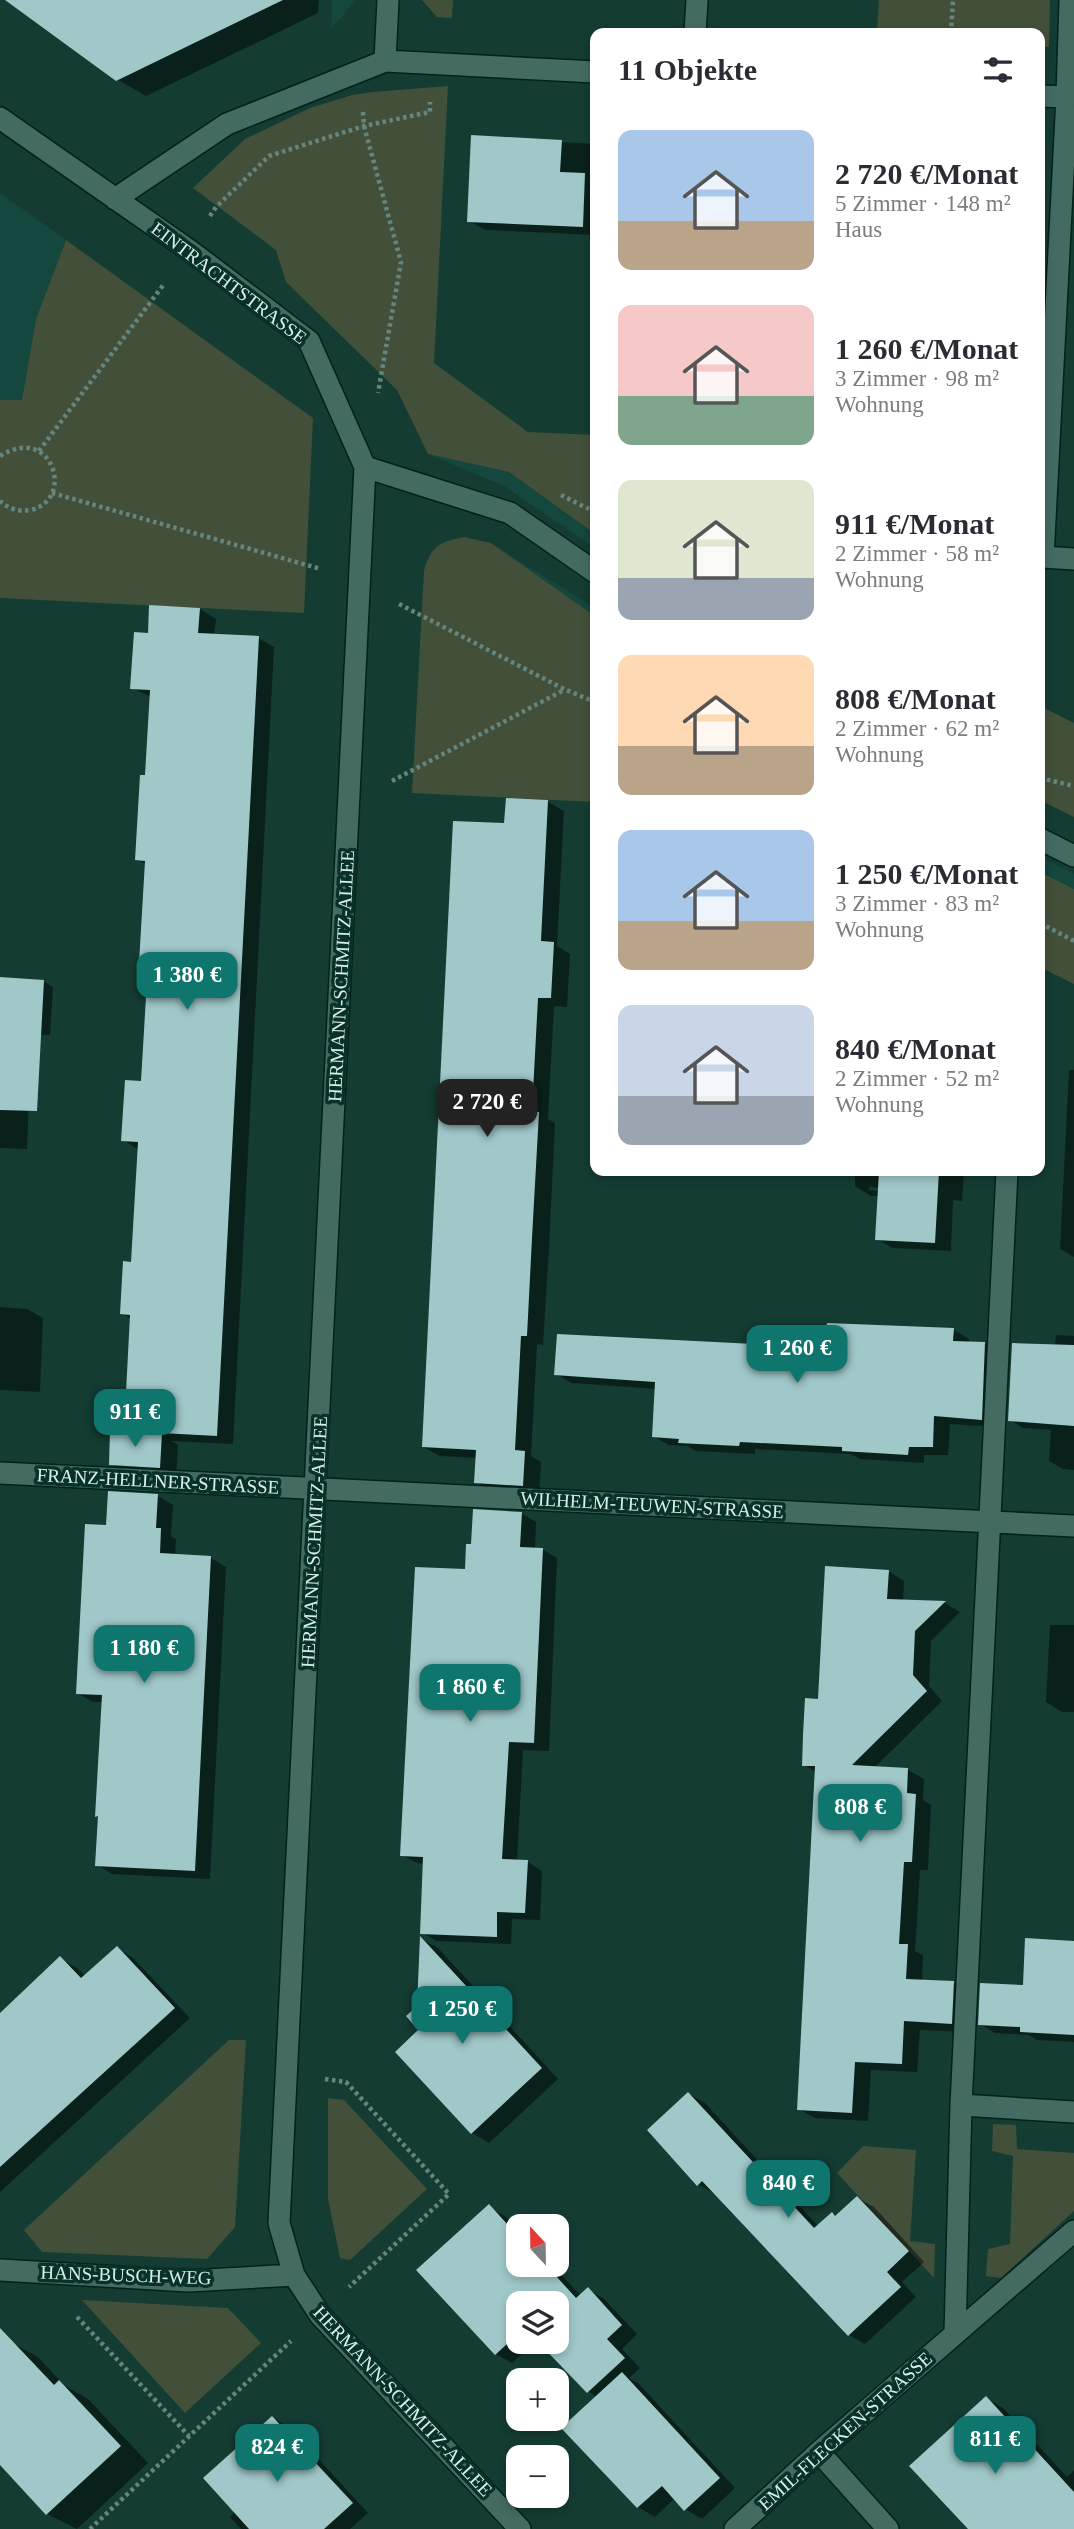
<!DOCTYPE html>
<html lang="de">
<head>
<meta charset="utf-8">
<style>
	:root { --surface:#fff; --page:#f2f2f3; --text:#2b2b33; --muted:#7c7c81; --accent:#0f766e }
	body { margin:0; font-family:Georgia,serif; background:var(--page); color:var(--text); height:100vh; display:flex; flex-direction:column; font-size:26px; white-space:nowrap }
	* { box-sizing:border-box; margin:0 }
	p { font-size:23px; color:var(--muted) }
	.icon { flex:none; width:38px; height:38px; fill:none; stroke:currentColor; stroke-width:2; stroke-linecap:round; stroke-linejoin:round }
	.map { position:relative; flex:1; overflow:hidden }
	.side { position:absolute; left:590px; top:28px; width:455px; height:1148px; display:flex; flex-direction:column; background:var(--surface); border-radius:14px; box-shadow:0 4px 10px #0003 }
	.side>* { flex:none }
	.needle { width:46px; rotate:338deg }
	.buttons { position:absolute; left:506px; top:2214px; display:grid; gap:14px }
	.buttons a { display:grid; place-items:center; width:63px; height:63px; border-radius:14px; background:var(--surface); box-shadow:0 4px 10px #0003; font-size:35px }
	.price { position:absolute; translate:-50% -60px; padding:0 16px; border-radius:14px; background:var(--accent); color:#fff; font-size:23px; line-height:46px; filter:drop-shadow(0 2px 4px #0008) }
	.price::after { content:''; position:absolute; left:50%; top:42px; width:21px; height:16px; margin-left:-10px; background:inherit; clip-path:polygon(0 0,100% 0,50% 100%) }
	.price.on { background:#222; color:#fff }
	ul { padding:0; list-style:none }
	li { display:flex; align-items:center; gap:21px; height:175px; padding:0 28px }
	li span { display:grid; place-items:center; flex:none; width:196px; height:140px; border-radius:14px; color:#555 }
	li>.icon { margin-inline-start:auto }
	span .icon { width:84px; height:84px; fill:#fffc; stroke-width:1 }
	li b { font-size:30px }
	h2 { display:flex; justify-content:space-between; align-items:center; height:84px; padding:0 28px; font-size:30px }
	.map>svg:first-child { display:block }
</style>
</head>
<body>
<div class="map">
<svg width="1074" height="2529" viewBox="0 0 1074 2529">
	<rect width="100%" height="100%" fill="#143c33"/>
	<!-- built -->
	<path fill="#14473d" d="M333,0h23l-25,29 1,-29z
		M0,193l66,47 -30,79 -14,82 -22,-1z
		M428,454l81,18 86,62v14l-91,-62z
		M491,543l104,65v8z
		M1040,856l34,18v15l-34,-17z"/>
	<!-- green -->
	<path fill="#42503a" d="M422,0h31l-1,18 -15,-1z
		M879,0h171l-1,47h-9v-14h-163z
		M448,86l-14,277 94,69 67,3v99l-86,-62 -81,-18 -31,-64 -111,-108 -10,-32 -83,-62 52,-49 65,-31 42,-13 21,-3z
		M66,240l247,178 -9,195 -304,-15v-198h22l14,-81z
		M464,537l27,6 104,73v186l-183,-9 12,-222c7,-25 15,-29 40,-34z
		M1040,706l34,17v94l-34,-17z
		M1040,872l34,17v95l-34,-17z
		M229,2040h17l-11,187 -28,32 -165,-7 -18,-22z
		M328,2098l16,2 83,89 -77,71 -10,-2 -12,-59z
		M993,2124l23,1 1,24 57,4v58l-73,67 -15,-2 2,-27 22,-5 3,-88 -21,-5z
		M863,2146l53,4 -6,91 25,3 -1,34 -97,-105z
		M82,2300l146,8 33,35 -76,70z"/>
	<!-- shadow -->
	<path fill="#0007" fill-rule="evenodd" d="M7,0h312l-1,13 -172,83 -29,-17z
		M473,137l122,7v91l-109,-5 -17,-9z
		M200,609l16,10 -2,17 44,2 16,9 -41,797 -62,-3 7,4 -2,31 -48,-2 -17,-10 20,-31v-114l-9,-6 11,-49 6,-114 -16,-10 20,-57 5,-99 -8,-5 7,-114 -10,-6 9,-82 5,-80 -19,-9 17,-53z
		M548,802l16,9 -7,135 13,8 -3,53 -13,-1 -6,113 7,4 -6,125 -6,97 -6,-1 -6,112 10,6 -2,32 -46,-2 -17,-10 2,-24 -38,-2 -17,-9 83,-622z
		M0,979l43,2 10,6 -3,48 -50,-2z
		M0,1063l30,10 -3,76 -27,-1z
		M1069,1070h5v187l-14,-8z
		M855,1171h109l-2,30 -9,-1 -2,51 -58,-3 -16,-9 2,-43h-8l-16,-10zM869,1187l18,1v4l-18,-2z
		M0,1307l27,2 16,9 -3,74 -40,-2z
		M954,1330l15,9v4l16,1 16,9 -4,74 -47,-3 -2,31h-24v8l-64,-4 -9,-5 -96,-5v5l-59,-3 -9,-5 -18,-1 -16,-9 3,-47 -84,-6 -16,-9 218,-27z
		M1056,1335l18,1v134l-11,-1 -14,-8 2,-31 -28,-2 -13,-8 45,-74z
		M158,1496l15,9 -2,31 5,3 -1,17 36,2 15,9 -16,312 -98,-5 -15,-9 2,-48 -2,-1 6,-114h-10l-16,-9 31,-166z
		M522,1514l14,8 -1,27h7l15,9 -8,193 -26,-1 -6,111 11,1 14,9 -2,49 -28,-1 -1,25 -74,-3 -15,-8 2,-69 -7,-1 -15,-8 71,-309z
		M888,1571l16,10 -1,20 42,2 15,9 -29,29 -2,45 13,15 -68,67 34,2 16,9 -1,21 8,5 -3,65h-8l-5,81 8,4 -1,27 31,1 17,9 -2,40 -48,-2 -3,42 -46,-2 -3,51 -53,-3 -16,-9 17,-337 -12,-7 16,-64z
		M1050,1625h24v87h-12l-16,-10z
		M421,1939l17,9 120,131 -69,64 -17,-10 -51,-102 -2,-24z
		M1074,1942v100l-37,-2 -8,-5 -34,-2 -15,-9z
		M117,1948l16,10 57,60 -190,174v-177l60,-56 17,9 8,8z
		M689,2094l16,9 114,124 13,-13 5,3 20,-19 17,9 50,55 -22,20 14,15 -51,47 -16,-9 -134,-141 -17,-10z
		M489,2207l16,9 13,14v34h33l30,32 7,-7 16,10 33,35 -15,15 18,19 -11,10 9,5 97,105 -33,31 -17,-10 -10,-11 -20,19 -17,-10 -74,-79 33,-31 -9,-6 -48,-49h16v-39h-38v39h17l-23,21 -16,-9z
		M0,2341h10l29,17 26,28 23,13 60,64 -71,66 -30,-15 -47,-51z
		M986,2398l17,10 64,69 7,-7v59h-104z
		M273,2418l16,9 79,86 -18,16h-109l-11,-12 5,-6z"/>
	<!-- building -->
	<path fill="#a0c8c9" d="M5,0h278l-167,81z
		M471,135l91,5 -2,32 25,1 -2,54 -116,-5z
		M149,605l51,3 -2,25 61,3 -42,800 -93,-5 6,-116 -10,-1 3,-53 8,1 7,-120 -17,-1 4,-61 16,1 6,-101h-9l7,-119 -10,-1 5,-85h5l5,-85 -20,-1 4,-57 14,1z
		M506,798l42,2 -7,141 13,1 -3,56h-13l-6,113 7,1 -7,126 -5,98h-6l-6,114 10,1 -2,35 -49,-3 2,-33 -54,-3 31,-626 51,2z
		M0,977l44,3 -7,131 -37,-1z
		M879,1171h60l-4,72 -60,-3z
		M827,1323l127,5 -1,13 32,1 -3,78 -48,-4 -1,31h-24l-1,8 -66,-4v-4l-102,-5 -1,4 -61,-3 1,-4 -27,-2 3,-55 -101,-7 3,-41 215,11 1,-18 53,2z
		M1012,1343l62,2v81l-66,-5z
		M110,1430l52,3 -2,35 -51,-3z
		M108,1491l50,3 -2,34h5l-1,25 51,3 -16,315 -100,-5 3,-50 -3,1 7,-122 -26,-1 9,-170 21,1z
		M473,1509l49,3 -2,35 23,1 -9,195 -25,-1 -7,117 26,1 -3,53 -28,-1v25l-77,-3 3,-77 -23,-1 15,-289 50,2 1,-25h5z
		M825,1566l64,4 -2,29 59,2 -31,30 -2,44 14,16 -75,74 56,3 -1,25 9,1 -4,68h-8l-5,82h9l-2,35 48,2 -2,43 -48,-3 -2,43 -47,-2 -3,51 -55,-3 18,-344h-13l1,-31 2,-37 13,1z
		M420,1936l122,132 -71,66 -76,-82 23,-22 -12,-14 11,-10z
		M1025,1938l49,3v94l-54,-3v-5l-42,-2 2,-42 43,2z
		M117,1946l58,62 -175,159v-154l60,-57 21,22z
		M688,2092l126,136 18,-16 3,4 22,-20 52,55 -22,21 14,15 -53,49 -146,-155 -5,5 -50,-56z
		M489,2204l29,32v28h27l31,34 12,-11 34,38 -15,14 18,19 -38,35 -49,-51h18v-39h-38v31l-23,21 -79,-85z
		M0,2328l54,57 5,-5 62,66 -75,69 -46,-50z
		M622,2372l98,106 -36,33 -22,-25 -25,22 -76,-80z
		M986,2396l88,96v37h-106l-59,-63z
		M272,2416l81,87 -29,26h-75l-46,-51z"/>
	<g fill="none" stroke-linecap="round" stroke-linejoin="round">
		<!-- minor casing -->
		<g stroke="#03211b" stroke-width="24">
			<path id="minor" d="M695,33l2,-33
				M385,61l3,-61
				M1040,96l27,1 3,-97
				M1067,97l-24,460 31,2
				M0,118l189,132 120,91 56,126 -86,1756 15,52 26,40 200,214
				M115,199l112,-75 158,-63 210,11
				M365,467l145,46 85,59
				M1040,839l34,17
				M0,1473l1074,53
				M961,2105l113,7
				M0,2270l189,11 105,-6
				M955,2334l119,-103
				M819,2452l69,77
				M735,2529l84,-77 136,-118 6,-229 46,-934"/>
		</g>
		<!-- path -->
		<path stroke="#65857d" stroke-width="4.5" stroke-dasharray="3.5 3.5" stroke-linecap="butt" d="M951,33l2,-33
			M363,112l1,14 37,136 -23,131
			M210,216l6,-9 53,-51 95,-30 66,-14v-10
			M39,451l125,-167
			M0,456c52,-33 76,43 31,54 -13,2 -22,-1 -31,-9
			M52,493l269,76
			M561,495l34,17
			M399,604l165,85 31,13
			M1040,778l34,8
			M392,781l172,-91
			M1040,923l34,18
			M325,2079l21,3 103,112 -100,93
			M77,2317l112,119
			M90,2529l201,-188"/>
		<!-- minor -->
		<use href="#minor" stroke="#446b61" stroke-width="21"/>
	</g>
	<g text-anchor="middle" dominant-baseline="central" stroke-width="7" stroke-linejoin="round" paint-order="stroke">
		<!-- street labels -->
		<g font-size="19" fill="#d9eee8" stroke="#083129">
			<text transform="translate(229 283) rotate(37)">EINTRACHTSTRASSE</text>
			<text transform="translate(341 976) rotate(-87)">HERMANN-SCHMITZ-ALLEE</text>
			<text transform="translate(158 1481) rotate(3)">FRANZ-HELLNER-STRASSE</text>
			<text transform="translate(652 1505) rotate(3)">WILHELM-TEUWEN-STRASSE</text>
			<text transform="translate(314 1542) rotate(-87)">HERMANN-SCHMITZ-ALLEE</text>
			<text transform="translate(126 2275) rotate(2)">HANS-BUSCH-WEG</text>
			<text transform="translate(403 2401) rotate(47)">HERMANN-SCHMITZ-ALLEE</text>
			<text transform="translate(845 2431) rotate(-42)">EMIL-FLECKEN-STRASSE</text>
		</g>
	</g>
</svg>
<div class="buttons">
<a><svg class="needle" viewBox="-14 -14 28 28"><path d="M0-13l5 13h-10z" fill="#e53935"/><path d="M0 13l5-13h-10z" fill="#7c7c81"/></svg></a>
<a><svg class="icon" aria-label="layers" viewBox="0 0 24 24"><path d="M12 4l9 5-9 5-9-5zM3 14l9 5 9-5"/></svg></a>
<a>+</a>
<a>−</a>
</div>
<b class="price" style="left:187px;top:1012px">1 380 €</b>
<b class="price on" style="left:487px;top:1139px">2 720 €</b>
<b class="price" style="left:797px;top:1385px">1 260 €</b>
<b class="price" style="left:135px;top:1449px">911 €</b>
<b class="price" style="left:144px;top:1685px">1 180 €</b>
<b class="price" style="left:470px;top:1724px">1 860 €</b>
<b class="price" style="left:860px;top:1844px">808 €</b>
<b class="price" style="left:462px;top:2046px">1 250 €</b>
<b class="price" style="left:788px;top:2220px">840 €</b>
<b class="price" style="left:995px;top:2476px">811 €</b>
<b class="price" style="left:277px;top:2484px">824 €</b>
<section class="side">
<h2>11 Objekte<svg class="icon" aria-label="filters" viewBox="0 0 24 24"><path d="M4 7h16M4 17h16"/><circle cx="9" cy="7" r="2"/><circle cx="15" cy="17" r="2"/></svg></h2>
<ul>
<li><span style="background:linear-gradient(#a9c7e8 65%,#b9a48a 0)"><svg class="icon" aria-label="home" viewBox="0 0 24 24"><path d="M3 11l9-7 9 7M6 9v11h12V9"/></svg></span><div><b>2 720 €/Monat</b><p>5 Zimmer · 148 m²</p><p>Haus</p></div></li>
<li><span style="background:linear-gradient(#f6c9c9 65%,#7fa58c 0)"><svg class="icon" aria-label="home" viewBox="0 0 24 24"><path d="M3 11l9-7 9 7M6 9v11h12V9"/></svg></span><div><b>1 260 €/Monat</b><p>3 Zimmer · 98 m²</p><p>Wohnung</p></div></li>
<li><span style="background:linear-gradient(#dfe7d0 70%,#9aa5b1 0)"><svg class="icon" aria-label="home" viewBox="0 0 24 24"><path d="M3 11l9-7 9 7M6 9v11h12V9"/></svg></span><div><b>911 €/Monat</b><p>2 Zimmer · 58 m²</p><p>Wohnung</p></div></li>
<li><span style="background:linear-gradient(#ffd9b3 65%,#b9a48a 0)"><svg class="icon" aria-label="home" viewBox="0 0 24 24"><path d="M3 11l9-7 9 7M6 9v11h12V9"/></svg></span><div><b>808 €/Monat</b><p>2 Zimmer · 62 m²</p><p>Wohnung</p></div></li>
<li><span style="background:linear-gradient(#a9c7e8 65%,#b9a48a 0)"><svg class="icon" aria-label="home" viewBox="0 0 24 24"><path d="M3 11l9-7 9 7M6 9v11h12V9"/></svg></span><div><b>1 250 €/Monat</b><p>3 Zimmer · 83 m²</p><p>Wohnung</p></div></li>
<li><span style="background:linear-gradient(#c9d6e8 65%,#9aa5b1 0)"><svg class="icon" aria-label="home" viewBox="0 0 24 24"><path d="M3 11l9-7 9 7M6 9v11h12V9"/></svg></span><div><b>840 €/Monat</b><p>2 Zimmer · 52 m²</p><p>Wohnung</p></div></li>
</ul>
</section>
</div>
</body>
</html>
